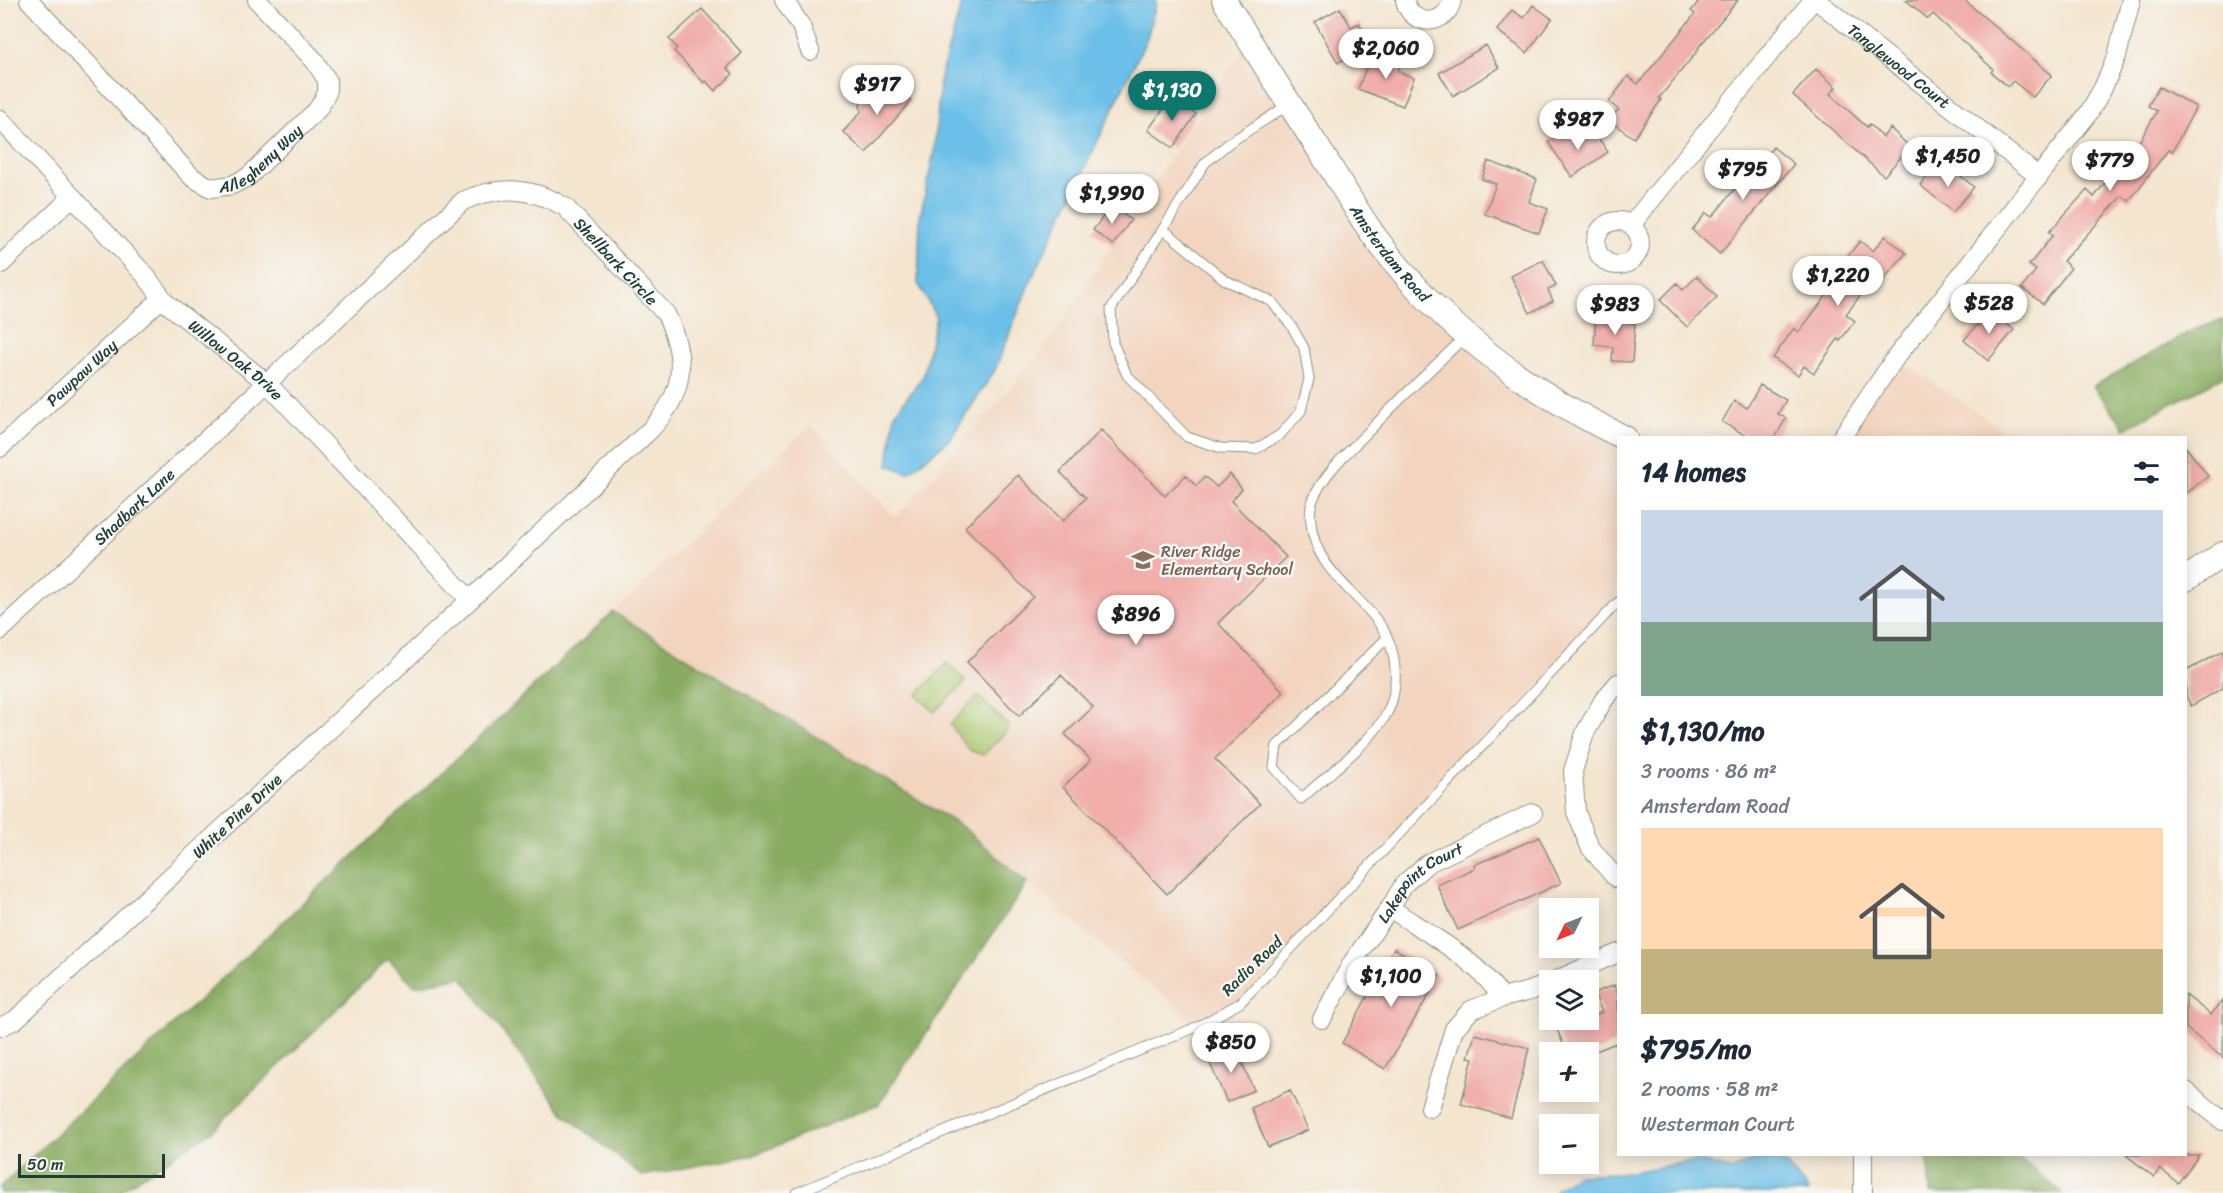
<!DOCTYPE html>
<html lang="en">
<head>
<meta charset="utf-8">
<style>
	:root { --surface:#fff; --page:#f2f2f3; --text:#1f2937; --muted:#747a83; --accent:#0f766e }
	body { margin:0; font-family:Sriracha,sans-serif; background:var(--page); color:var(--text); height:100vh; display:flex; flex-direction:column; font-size:22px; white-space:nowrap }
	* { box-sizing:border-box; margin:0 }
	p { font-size:20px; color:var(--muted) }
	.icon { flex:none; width:33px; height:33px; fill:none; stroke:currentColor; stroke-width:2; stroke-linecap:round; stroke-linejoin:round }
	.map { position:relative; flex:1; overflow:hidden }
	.panel { position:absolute; left:1617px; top:436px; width:570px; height:720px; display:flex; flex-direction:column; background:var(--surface); border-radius:0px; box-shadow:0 3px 15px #0003 }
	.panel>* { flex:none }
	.needle { width:39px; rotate:227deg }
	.buttons { position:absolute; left:1539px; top:898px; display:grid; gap:12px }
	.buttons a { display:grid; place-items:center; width:60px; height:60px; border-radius:0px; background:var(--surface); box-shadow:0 3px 15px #0003; font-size:30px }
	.scale { position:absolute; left:18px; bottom:15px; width:147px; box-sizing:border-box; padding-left:6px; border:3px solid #1f3d34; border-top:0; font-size:16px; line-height:21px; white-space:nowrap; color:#1f3d34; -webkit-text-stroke:4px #f6f6f2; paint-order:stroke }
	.price { position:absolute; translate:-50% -51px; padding:0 14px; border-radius:21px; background:#fff; color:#222; font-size:20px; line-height:39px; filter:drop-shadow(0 2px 3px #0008) }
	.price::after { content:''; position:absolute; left:50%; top:36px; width:18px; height:14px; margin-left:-9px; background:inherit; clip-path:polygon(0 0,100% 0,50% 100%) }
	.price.current { background:var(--accent); color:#fff }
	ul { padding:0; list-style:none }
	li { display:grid; align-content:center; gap:12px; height:318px; padding:0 24px }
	li span { display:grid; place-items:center; height:186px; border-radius:0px; color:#555 }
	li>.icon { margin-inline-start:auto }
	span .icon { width:108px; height:108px; fill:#fffc; stroke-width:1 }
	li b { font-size:26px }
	h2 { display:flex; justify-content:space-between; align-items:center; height:72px; padding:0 24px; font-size:26px }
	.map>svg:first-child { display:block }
</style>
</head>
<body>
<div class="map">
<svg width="2223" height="1193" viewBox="0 0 2223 1193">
	<rect width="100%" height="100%" fill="#f6f6f2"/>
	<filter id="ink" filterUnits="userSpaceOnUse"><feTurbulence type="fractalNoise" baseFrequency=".0167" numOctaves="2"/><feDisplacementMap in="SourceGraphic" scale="12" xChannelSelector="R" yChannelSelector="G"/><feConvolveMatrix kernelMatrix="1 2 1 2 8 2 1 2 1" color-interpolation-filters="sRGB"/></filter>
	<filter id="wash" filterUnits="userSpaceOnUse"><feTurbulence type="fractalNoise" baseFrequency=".008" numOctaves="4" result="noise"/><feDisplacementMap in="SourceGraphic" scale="24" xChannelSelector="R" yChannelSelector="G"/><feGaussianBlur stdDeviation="1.35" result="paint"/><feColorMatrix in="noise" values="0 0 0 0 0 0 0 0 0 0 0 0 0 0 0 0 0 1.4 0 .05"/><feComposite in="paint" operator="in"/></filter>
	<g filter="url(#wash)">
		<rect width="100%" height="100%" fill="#f4e5cf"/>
		<!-- built -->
		<path fill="#f3d4be" d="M1249,40l172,252 197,146v164l-378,401 -41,23 -172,-143 -63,-55 -351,-216 198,-187 85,93 144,-164z
			M1896,357l119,81h-174z"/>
		<!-- green -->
		<path fill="#adc86f" stroke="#668252" stroke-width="1.5" d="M947,663l19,19 -32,30 -17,-17z
			M978,696l31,31 -1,3 -25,25 -14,-5 -19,-26z"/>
		<!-- forest -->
		<path fill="#8aac62" stroke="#54744b" stroke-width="1.5" d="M2223,320v57l-98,51 -32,-42 102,-57z
			M613,612l351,216 63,55 -148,221 -125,51 -112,21 -78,-62 -102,-137 -47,9 -27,-27 -176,172 -91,59v3h-121v-6z
			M1927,1155h89l46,38h-132z"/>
		<!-- water -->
		<path fill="#6cbfe8" stroke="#467e8e" stroke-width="1.5" d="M963,0h192l1,3 -9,35 -120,251 -32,81 -45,69 -42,34 -20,-8 7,-52 28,-36 13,-60 -18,-34 2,-66 14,-64 7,-79z
			M1761,1157l23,5 22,25 2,6h-253l1,-4 21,-14 55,-3 66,-12 33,10z"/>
		<g id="blocks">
			<!-- building -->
			<path fill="#f1aeaa" d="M1700,0h38l-40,48 1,1 -40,49 2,2 -27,38 -27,-19 12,-9 -10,-8 19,-26 10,8 57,-70 -4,-3z
				M1906,0h58l88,75 -19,22 -20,-16 -5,6 -17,-15 2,-3 -60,-55 -5,5z
				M1533,5l19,14 -25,34 -30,-23 15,-20 12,8z
				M1340,8l11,19 8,-4 11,21 -32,19 -23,-41z
				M702,9l40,44 -15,15 6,6 -18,17 -9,-10 -2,2 -30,-32 3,-3 -8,-9z
				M1486,45l13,23 -46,28 -14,-23z
				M1372,53l27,10v9l15,6 -11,28 -45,-17z
				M1816,69l20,18 -6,7 37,33 2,-3 14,13 7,-9 20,19 -26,29 -91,-81z
				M888,81l23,20 -45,52 -23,-21 18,-20 -1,-8 7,-8 6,1z
				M2159,87l37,20 -24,45 -4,-2 -39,51 -7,-5 -59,65 8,7 -28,36 -21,-16 14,-18 -7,-5 24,-30 -4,-3 38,-42 7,7 25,-32 -4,-3 12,-16 7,5 23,-40 -9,-5z
				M1172,97l24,17 -23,34 -25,-18z
				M1566,129l9,13 17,-13 16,23 -36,25 -24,-35z
				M1773,147l21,17 -74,90 -28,-24 14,-17 6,4 30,-37 -3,-3 13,-16 6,4z
				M1488,161l49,18 -8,23 19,7 -9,24 -54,-19 11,-30 -14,-5z
				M1951,168l23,19 -21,25 -33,-27 13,-16 10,8z
				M1111,206l20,14 -18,25 -20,-15z
				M1885,236l21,17 -27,32 -6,-6 -27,35 9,7 -15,20 -2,-2 -24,34 -10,-7 -6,9 -25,-17 21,-30 5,4 53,-70 -6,-4 14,-17 13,10z
				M1543,260l13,26 -8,4 5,11 -23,12 -19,-37z
				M1697,276l20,21 -30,30 -27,-27 17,-17 6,7z
				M1991,310l23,20 -26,31 -24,-21z
				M1596,313l27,2 -1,7 13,1 -3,39 -20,-1 1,-14 -19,-2z
				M1760,385l26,15 -8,14 8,4 -11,20h-25l-28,-16 12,-21 13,7z
				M1101,430l64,66 21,-21 10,11 9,-9 12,10 13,-13 12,15 -11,12 55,56 -68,66 66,69 -69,67 45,45 -93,90 -104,-107 28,-27 -26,-26 28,-27 -32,-32 -42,41 -52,-54 66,-65 -68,-70 53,-52 45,46 23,-23 -26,-26z
				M2186,447l22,29 -22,18z
				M2223,651v37l-32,18 -5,-10v-25z
				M1539,837l22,46 -103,47 -21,-45 38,-17 -1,-3z
				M1394,948l46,28 -55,93 -43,-26z
				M1614,985l4,11v53l-2,-6 -25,10h-24l-14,-33h35v-2l14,-6 -8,-19z
				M2186,995l25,20 12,-15v58l-37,-30z
				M1475,1034l54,14 -18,70 -50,-14 12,-46 -5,-1z
				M1235,1047l19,43 -27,12 -19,-43z
				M1290,1090l18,40 -40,17 -17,-39z
				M2126,1155h73l-21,28 -18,-14 -6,8z"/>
		</g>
	</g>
	<g filter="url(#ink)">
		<use href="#blocks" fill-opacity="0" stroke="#8a9182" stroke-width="1.5"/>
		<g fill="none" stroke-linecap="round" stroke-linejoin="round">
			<!-- lane casing -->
			<g stroke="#8a9182" stroke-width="11">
				<path id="lane" d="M1163,229l62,51 46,21 20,24 13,23 5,31 -8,32 -21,24 -24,14 -35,-1 -34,-11 -60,-62 -14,-32 -2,-34 52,-80 42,-66 24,-20 59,-38
					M1387,638l-110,108 -3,21 27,32c25,-23 59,-48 79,-75 23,-30 19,-78 -5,-106 -25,-31 -61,-53 -64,-96 -1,-7 -1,-16 2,-22 10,-26 35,-48 54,-67 32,-33 65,-65 98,-96
					M796,1193l403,-167 41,-23 378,-401"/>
			</g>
			<!-- street casing -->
			<g stroke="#8a9182" stroke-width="20">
				<g id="street">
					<path id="s1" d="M29,0l163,177 19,11 21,-3 16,-8 70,-68 9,-16v-13l-13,-20 -57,-60"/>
					<path d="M784,0l17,26 9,25"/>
					<path d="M1405,0c5,28 42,27 47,0"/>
					<path id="s2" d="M1816,0l223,177"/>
					<path id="s3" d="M0,119l145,156 21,28 101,80 203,217"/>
					<circle cx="1618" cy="243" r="22"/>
					<path d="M1631,225l182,-225"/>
					<path d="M0,265l72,-68"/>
					<path d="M1841,438l55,-81 192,-243 15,-26 14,-32 14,-56"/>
					<path id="s4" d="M0,448l162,-150"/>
					<path id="s5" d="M0,631l463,-430c35,-16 69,-14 102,6l101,107c21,45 20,78 -15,115l-181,171 -455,420 -15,7"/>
					<path d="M1618,683l-15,18 -18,32 -12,38 3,41 14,35 23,28 5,4"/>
					<path d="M1390,908c39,27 86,50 112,90"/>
					<path d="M1554,981l64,-28"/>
					<path id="s6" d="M1322,1019l30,-56 38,-55 14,-24 24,-21 105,-50"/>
					<path d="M2186,1091l37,30"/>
					<path d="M1430,1108l24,-79 17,-19 31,-12 28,-7 20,-8"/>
					<path d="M1863,1193v-38"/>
				</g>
			</g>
			<!-- secondary casing -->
			<g stroke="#8a9182" stroke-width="26">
				<g id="secondary">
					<path id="s7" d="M1224,0c33,53 66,105 100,157 22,35 42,71 68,102 63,78 143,136 233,179"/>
					<path d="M2186,579l37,-25"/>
				</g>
			</g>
			<!-- lane -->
			<use href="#lane" stroke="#fff" stroke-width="9"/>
			<!-- street -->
			<use href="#street" stroke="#fff" stroke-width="18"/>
			<!-- secondary -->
			<use href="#secondary" stroke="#fff" stroke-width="24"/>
		</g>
	</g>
	<!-- icons -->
	<defs>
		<g id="school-bare" transform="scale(1.8)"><path d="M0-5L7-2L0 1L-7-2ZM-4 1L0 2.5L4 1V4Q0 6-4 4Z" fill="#8d6e63" stroke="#f6f6f2" stroke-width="2.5" paint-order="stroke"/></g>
	</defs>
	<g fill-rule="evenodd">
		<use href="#school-bare" x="1143" y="560"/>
	</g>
	<g text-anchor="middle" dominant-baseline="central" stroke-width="5" stroke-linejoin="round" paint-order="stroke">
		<!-- street labels -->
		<g font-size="16" fill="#1f3d34" stroke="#f6f6f2">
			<text stroke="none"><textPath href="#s2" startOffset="106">Tanglewood Court</textPath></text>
			<text stroke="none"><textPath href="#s1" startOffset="322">Allegheny Way</textPath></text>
			<text stroke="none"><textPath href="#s7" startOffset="303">Amsterdam Road</textPath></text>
			<text stroke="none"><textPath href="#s5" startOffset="813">Shellbark Circle</textPath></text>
			<text stroke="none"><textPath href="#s3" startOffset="338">Willow Oak Drive</textPath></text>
			<text stroke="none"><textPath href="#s4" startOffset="111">Pawpaw Way</textPath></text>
			<text stroke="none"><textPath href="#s5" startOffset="183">Shadbark Lane</textPath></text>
			<text transform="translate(237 816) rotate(-43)">White Pine Drive</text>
			<text stroke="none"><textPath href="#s6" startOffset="171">Lakepoint Court</textPath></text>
			<text transform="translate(1252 966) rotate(-44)">Radio Road</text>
		</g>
		<!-- education labels -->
		<g font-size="16" fill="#785e54" stroke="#f6f6f2" text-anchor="start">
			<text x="1161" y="551">River Ridge<tspan x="1161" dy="18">Elementary School</tspan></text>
		</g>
	</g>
</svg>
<div class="buttons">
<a><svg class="needle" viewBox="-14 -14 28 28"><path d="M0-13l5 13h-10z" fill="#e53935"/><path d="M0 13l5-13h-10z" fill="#747a83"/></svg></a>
<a><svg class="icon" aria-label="layers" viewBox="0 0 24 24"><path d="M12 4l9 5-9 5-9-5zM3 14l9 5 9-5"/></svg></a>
<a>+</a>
<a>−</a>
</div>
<div class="scale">50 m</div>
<b class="price" style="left:1386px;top:80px">$2,060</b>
<b class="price" style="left:877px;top:116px">$917</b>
<b class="price current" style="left:1172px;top:122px">$1,130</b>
<b class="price" style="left:1578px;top:151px">$987</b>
<b class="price" style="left:1948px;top:188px">$1,450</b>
<b class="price" style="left:2110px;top:192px">$779</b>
<b class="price" style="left:1743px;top:201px">$795</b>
<b class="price" style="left:1112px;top:225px">$1,990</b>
<b class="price" style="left:1838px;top:307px">$1,220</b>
<b class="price" style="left:1989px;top:335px">$528</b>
<b class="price" style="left:1615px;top:336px">$983</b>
<b class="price" style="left:1136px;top:646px">$896</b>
<b class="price" style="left:1391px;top:1008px">$1,100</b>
<b class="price" style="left:1231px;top:1074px">$850</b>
<section class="panel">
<h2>14 homes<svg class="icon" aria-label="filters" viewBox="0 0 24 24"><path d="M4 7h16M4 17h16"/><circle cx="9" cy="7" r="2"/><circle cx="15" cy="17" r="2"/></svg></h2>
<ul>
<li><span style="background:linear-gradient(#c9d6e8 60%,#7fa58c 0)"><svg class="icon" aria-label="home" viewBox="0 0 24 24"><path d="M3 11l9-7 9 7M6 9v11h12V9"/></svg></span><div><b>$1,130/mo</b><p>3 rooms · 86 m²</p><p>Amsterdam Road</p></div></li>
<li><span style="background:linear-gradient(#ffd9b3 65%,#c2b280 0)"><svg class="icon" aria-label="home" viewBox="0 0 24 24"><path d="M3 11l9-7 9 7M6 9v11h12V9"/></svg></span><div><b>$795/mo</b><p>2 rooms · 58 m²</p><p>Westerman Court</p></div></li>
</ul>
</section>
</div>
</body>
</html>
